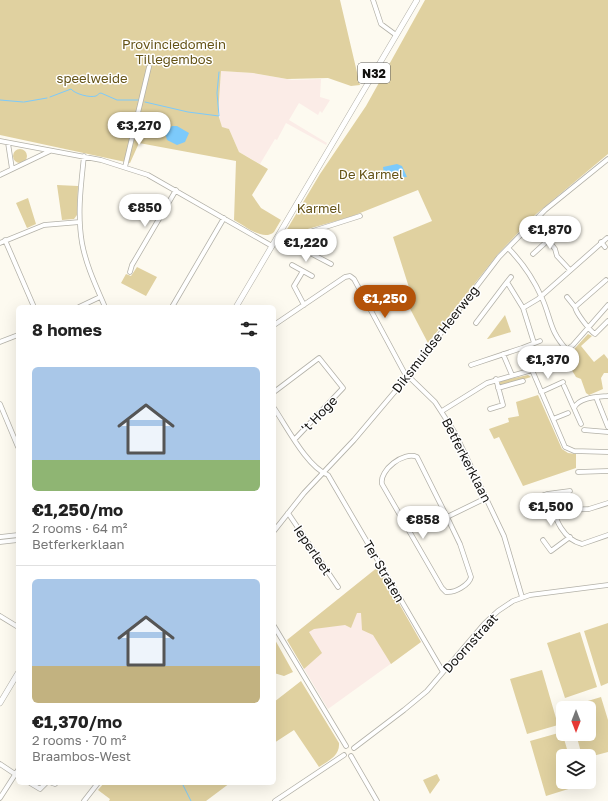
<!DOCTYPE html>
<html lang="en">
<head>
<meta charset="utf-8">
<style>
	:root { --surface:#fff; --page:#f6f6f6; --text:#222; --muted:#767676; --line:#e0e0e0; --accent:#b45309 }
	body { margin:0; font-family:"Golos Text",sans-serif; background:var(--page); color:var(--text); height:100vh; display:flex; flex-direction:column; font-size:15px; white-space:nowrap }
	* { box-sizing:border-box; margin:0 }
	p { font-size:13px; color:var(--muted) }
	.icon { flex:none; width:22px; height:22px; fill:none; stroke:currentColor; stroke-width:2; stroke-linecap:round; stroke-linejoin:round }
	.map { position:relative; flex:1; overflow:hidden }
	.sheet { position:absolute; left:16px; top:305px; width:260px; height:480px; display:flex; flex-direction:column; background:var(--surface); border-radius:6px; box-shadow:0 4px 16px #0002 }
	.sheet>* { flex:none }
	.needle { width:26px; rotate:180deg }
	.fabs { position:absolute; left:556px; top:701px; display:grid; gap:8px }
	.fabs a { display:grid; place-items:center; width:40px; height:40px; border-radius:6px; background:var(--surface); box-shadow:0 4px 16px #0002; font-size:20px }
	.price { position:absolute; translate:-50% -34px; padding:0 9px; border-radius:14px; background:#fff; color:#222; font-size:13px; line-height:26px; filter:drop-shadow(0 1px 2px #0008) }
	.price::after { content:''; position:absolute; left:50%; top:24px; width:12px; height:9px; margin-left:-6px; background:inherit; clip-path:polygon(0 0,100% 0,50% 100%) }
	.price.active { background:var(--accent); color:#fff }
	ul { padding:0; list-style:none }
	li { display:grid; align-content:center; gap:8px; height:212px; padding:0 16px }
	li+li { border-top:1px solid var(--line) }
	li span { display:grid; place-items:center; height:124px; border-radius:6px; color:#555 }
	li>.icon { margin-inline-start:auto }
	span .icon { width:72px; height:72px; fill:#fffc; stroke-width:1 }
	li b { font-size:17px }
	h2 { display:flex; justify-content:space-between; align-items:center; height:48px; padding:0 16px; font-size:17px }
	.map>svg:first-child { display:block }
</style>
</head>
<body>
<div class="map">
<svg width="608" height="801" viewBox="0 0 608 801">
	<rect width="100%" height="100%" fill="#fdfaf0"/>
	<!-- education -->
	<path fill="#fbece7" d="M221,71l32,2 39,7 29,-1 -1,18 10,3 -8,13 -2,-2 -2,4 -19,-12 -10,17 38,23 -1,2 -40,-22 -9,17 -2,-1 -15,25 -21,-12 -10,-23 -7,-1 -4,-14z
		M378,567l43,75 -93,67 -41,-69z"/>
	<!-- green -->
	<path fill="#e0d1a0" d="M0,0h340l20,85 -9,1 -23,-8 -41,1 -34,-6 -32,-2 -3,43 4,13 7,2 10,23 29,17 -16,26 9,13 20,12 -7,12c-11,10 -30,-7 -40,-12l2,-59 -97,-18 -9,20 -130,-28z
		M425,0h183v154l-73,61 -37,39 -70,89 -22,-42 6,-4 -19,-60 39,-16 -14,-31 -68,27 -67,19 37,-62 46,-68z
		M13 156a7 7 0 1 1 14 0a7 7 0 1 1-14 0Z
		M57,185l21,1 -1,29 -3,4 -12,1z
		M28,198l8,26 -9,4 -11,-25z
		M137,267l20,10 -11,19 -25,-13 5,-9 5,2z
		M505,315l6,17 -23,7h-1z
		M588,334l4,2 -11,10 13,16 10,-8 4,5v14h-4l-3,5 2,11 -14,6 -3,-2 -5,-14 -5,-2 -11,-18z
		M528,375l3,2 -29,9 -4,-2 1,-3z
		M538,395l24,54 6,4 8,1v14l-53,18 -24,-49 -5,2 -5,-10 20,-7 -1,-4 11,-2 -3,-14z
		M378,567l43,75 -30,22 -18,-29 -11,-5 -1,-17h-4l-6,15 -6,-3 -31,4 -5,3 13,21 -18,16 -17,-29z
		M608,623v60l-7,3 -17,-55z
		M580,632l17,55 -32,11 -18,-55z
		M274,638l19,34 -9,4 -10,-3z
		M542,670l16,55 -31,9 -17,-55z
		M301,681l38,62c1,13 -11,18 -20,24l-25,-37 -20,13v-41z
		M601,697l7,23v32l-19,5v-1h-7l-6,-22h13v-26l-21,-1z
		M562,732l7,24h-6v26h13l2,4 -32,10 -16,-55z
		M437,774l3,6 -10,14 -7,-14z
		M104,783h126l-24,18h-97l1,-2 -12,-9z"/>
	<!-- water -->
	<path fill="#7ccafb" d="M172,126h5l12,7 -4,9 -8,3 -10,-5 -2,-7z
		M397,164l5,2 5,11 -12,1 -11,-4 -1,-7z"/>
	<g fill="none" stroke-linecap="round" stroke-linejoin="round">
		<!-- stream -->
		<path stroke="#7ccafb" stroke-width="1" d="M50,97l21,-8c4,5 19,9 25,7 2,-1 3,-3 5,-3l16,7h22
			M0,100l23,2
			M24,102l23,-4
			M145,102l43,10 31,4 -2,-23 2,-21
			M182,783l9,18"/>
		<!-- minor casing -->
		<g stroke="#b3b1a8" stroke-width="5.5">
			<path id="minor" d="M373,0l8,24 15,11
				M0,141l101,19 47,15 124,71
				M8,143l4,26
				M84,156c-3,29 -7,58 -2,87 4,22 14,43 23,64
				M125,167l24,-100
				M0,175l50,-24
				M278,236l53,28
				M5,240l29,67
				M548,240l7,9 2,7 13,14
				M288,241l3,-3 69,-22
				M601,242l4,5
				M0,243l44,-18 36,-3
				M508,248c13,13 26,32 34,50 10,23 7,32 25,52
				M533,254l23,-21
				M292,265l20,11
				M303,271l-9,15 10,19
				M130,272l2,-7 44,-75
				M511,277l-4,5 16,26 11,35
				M606,280l-31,27c1,6 15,24 20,27l13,-13
				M567,297l8,10
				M79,307l21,-10
				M172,307l52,-89
				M523,308l15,-9 69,-61
				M476,323l31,-41
				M274,325l71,-48 5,-1 4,3 50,93 31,30 20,31 49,103 18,61
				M0,342l18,-7
				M503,354l9,21
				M471,365l51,-17 18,-7
				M532,370l33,77 9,4 34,1
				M564,386l17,38
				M498,388l25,-7
				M274,392l45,-34 24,30 -48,51
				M541,392l22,-10
				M596,397l12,30
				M0,404l18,43
				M274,408c13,19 33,59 54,67l115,197
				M574,408c5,-11 24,-11 34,-12
				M490,409l13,-4 -7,-26
				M442,411l45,-28 45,-13 24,-11 17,-14 35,-40
				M553,419l15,-6
				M584,430l24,2
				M578,472l30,-1
				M570,491l-23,3c7,19 13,45 35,50l26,-9
				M532,499l15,-5
				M288,513l50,74
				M447,517l-30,-60c-13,-6 -38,13 -35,27l60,104 4,4c9,1 23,-7 25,-15l-11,-33 -13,-27 39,-19
				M555,517l14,-7 20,-1 19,-6
				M274,531l30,-38 50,-53 54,-64 91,-119 46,-47 63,-51
				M0,537l18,-2
				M543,540l8,11 19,-14
				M0,542l18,-2
				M0,616l18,11
				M274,626l72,120
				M354,748l50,-38 23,-19 57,-67 14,-13 15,-10 17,-6 78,-10
				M351,756l26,45
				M0,764l18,12
				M30,783l10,6 6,-6
				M52,783l3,1 1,-1
				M0,798l18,-28
				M84,801l14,-18
				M275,801l69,-46"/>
		</g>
		<!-- major casing -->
		<g stroke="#b3b1a8" stroke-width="6">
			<path id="major" d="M236,307l181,-307
				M0,703l18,-30"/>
		</g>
		<!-- minor -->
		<use href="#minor" stroke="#fff" stroke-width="4"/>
		<!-- major -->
		<use href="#major" stroke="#fff" stroke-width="5"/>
	</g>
	<g text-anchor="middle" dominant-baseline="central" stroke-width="3" stroke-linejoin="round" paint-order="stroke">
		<!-- shield labels -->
		<rect fill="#fff" stroke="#5a5a58" stroke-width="1" x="358" y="63" width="32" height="20" rx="3"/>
		<g font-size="12" font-weight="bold" fill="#141310">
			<text x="374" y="73">N32</text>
		</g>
		<!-- park labels -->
		<g font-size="13" fill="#645215" stroke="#fff">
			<text x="174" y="44">Provinciedomein<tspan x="174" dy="15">Tillegembos</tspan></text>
			<text x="92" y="78">speelweide</text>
			<text x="371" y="174">De Karmel</text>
			<text x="319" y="208">Karmel</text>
		</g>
		<!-- street labels -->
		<g font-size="13" fill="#141310" stroke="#fff">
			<text transform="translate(435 339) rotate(-52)">Diksmuidse Heerweg</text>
			<text transform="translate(319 414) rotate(-46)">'t Hoge</text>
			<text transform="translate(467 460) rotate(63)">Betferkerklaan</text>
			<text transform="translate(313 550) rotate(56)">Ieperleet</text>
			<text transform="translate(384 571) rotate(60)">Ter Straten</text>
			<text transform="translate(470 643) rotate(-48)">Doornstraat</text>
		</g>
	</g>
</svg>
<div class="fabs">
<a><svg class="needle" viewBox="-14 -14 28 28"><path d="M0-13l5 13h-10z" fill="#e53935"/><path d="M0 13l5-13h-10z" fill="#767676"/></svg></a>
<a><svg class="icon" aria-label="layers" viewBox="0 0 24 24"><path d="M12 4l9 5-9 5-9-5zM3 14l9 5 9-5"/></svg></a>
</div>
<b class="price" style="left:139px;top:146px">€3,270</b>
<b class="price" style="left:145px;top:228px">€850</b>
<b class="price" style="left:550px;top:250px">€1,870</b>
<b class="price" style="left:306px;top:263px">€1,220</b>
<b class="price active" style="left:385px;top:319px">€1,250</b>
<b class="price" style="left:548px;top:380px">€1,370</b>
<b class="price" style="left:551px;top:527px">€1,500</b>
<b class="price" style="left:423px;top:540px">€858</b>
<section class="sheet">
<h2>8 homes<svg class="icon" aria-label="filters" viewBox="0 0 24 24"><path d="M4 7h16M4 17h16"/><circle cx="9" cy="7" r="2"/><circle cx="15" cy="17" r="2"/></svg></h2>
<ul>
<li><span style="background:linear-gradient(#a9c7e8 75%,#8fb573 0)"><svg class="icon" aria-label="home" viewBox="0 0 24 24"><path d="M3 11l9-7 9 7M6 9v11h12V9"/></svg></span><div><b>€1,250/mo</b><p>2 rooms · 64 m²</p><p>Betferkerklaan</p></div></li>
<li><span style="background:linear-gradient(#a9c7e8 70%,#c2b280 0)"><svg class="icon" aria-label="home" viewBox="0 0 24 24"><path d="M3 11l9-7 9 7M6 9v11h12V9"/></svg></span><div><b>€1,370/mo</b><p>2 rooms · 70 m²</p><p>Braambos-West</p></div></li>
</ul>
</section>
</div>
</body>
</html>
